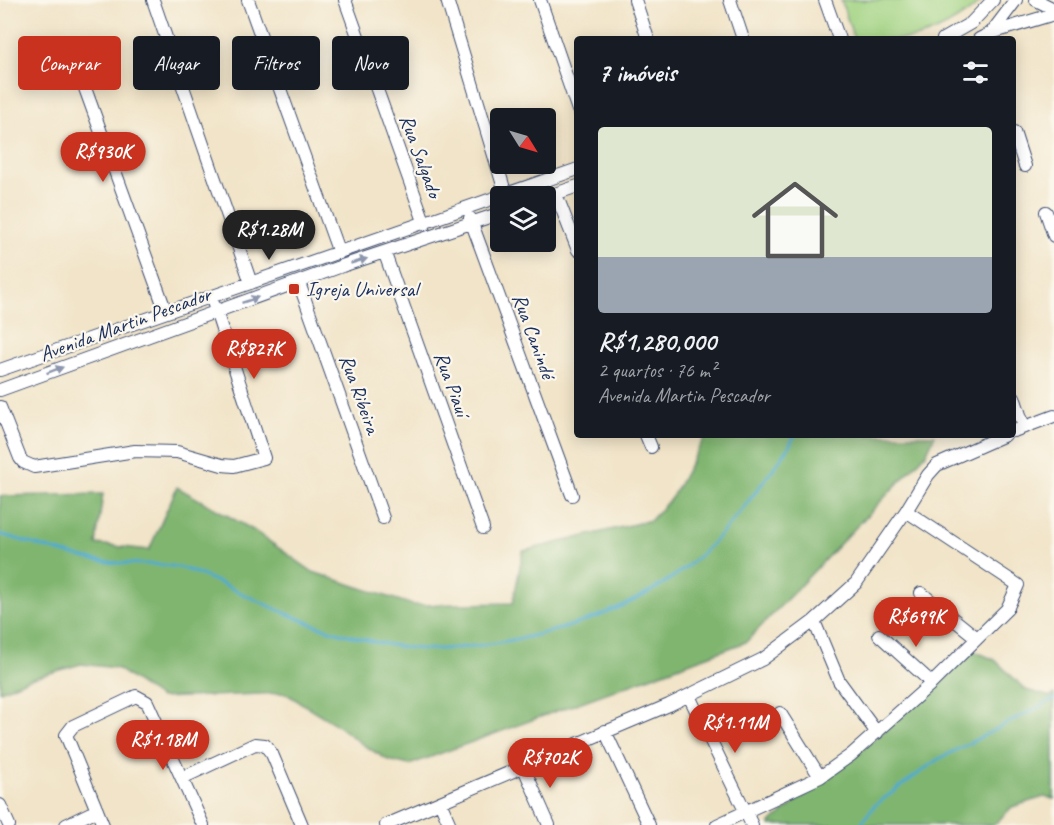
<!DOCTYPE html>
<html lang="pt">
<head>
<meta charset="utf-8">
<style>
	:root { --surface:#171b24; --page:#20242c; --text:#f1f3f6; --muted:#9ea1a6; --line:#363941; --accent:#c8321e }
	body { margin:0; font-family:Caveat,sans-serif; background:var(--page); color:var(--text); height:100vh; display:flex; flex-direction:column; font-size:22px; white-space:nowrap }
	* { box-sizing:border-box; margin:0 }
	p { font-size:20px; color:var(--muted) }
	.icon { flex:none; width:33px; height:33px; fill:none; stroke:currentColor; stroke-width:2; stroke-linecap:round; stroke-linejoin:round }
	.map { position:relative; flex:1; overflow:hidden }
	.sheet { position:absolute; left:574px; top:36px; width:442px; height:402px; display:flex; flex-direction:column; background:var(--surface); border-radius:6px; box-shadow:0 3px 15px #0003 }
	.sheet>* { flex:none }
	.hud { position:absolute; left:18px; top:36px; width:466px; height:54px; display:flex; gap:12px }
	.needle { width:39px; rotate:127deg }
	.buttons { position:absolute; left:490px; top:108px; display:grid; gap:12px }
	.buttons a { display:grid; place-items:center; width:66px; height:66px; border-radius:6px; background:var(--surface); box-shadow:0 3px 15px #0003; font-size:30px }
	.price { position:absolute; translate:-50% -51px; padding:0 14px; border-radius:21px; background:var(--accent); color:#fff; font-size:20px; line-height:39px; filter:drop-shadow(0 2px 3px #0008) }
	.price::after { content:''; position:absolute; left:50%; top:36px; width:18px; height:14px; margin-left:-9px; background:inherit; clip-path:polygon(0 0,100% 0,50% 100%) }
	.price.on { background:#222; color:#fff }
	ul { padding:0; list-style:none }
	li { display:grid; align-content:center; gap:12px; height:318px; padding:0 24px }
	li+li { border-top:2px solid var(--line) }
	li span { display:grid; place-items:center; height:186px; border-radius:6px; color:#555 }
	li>.icon { margin-inline-start:auto }
	span .icon { width:108px; height:108px; fill:#fffc; stroke-width:1 }
	li b { font-size:26px }
	h2 { display:flex; justify-content:space-between; align-items:center; height:72px; padding:0 24px; font-size:26px }
	.chip { padding:0 21px; border-radius:6px; background:var(--surface); box-shadow:0 3px 15px #0003; font-size:21px; line-height:54px }
	.chip.on { background:var(--accent); color:#fff }
	.map>svg:first-child { display:block }
</style>
</head>
<body>
<div class="map">
<svg width="1054" height="825" viewBox="0 0 1054 825">
	<rect width="100%" height="100%" fill="#fbf7ec"/>
	<filter id="ink" filterUnits="userSpaceOnUse"><feTurbulence type="fractalNoise" baseFrequency=".0167" numOctaves="2"/><feDisplacementMap in="SourceGraphic" scale="12" xChannelSelector="R" yChannelSelector="G"/><feConvolveMatrix kernelMatrix="1 2 1 2 8 2 1 2 1" color-interpolation-filters="sRGB"/></filter>
	<filter id="wash" filterUnits="userSpaceOnUse"><feTurbulence type="fractalNoise" baseFrequency=".008" numOctaves="4" result="noise"/><feDisplacementMap in="SourceGraphic" scale="24" xChannelSelector="R" yChannelSelector="G"/><feGaussianBlur stdDeviation="1.35" result="paint"/><feColorMatrix in="noise" values="0 0 0 0 0 0 0 0 0 0 0 0 0 0 0 0 0 1.4 0 .05"/><feComposite in="paint" operator="in"/></filter>
	<g filter="url(#wash)">
		<rect width="100%" height="100%" fill="#f1e4c8"/>
		<!-- green -->
		<path fill="#a1d382" stroke="#5e8170" stroke-width="1.5" d="M841,0h141c-18,18 -50,37 -76,39 -17,2 -35,0 -52,0z"/>
		<!-- forest -->
		<path fill="#80b570" stroke="#4e7267" stroke-width="1.5" d="M706,435h229l-9,19 -180,188 -337,123 -21,-5 -25,-15 -29,-22 -49,-30 -125,5 -44,-30 -35,-4 -55,16 -26,11v-195l103,-2 -7,50 53,6 28,-63 76,43 60,42 100,33 100,-2 10,-52 128,-31 21,-23z
			M974,651l21,9 31,30 25,7 3,-3v105l-10,-2 -32,10 -18,18h-224v-2l108,-87z"/>
		<g fill="none" stroke-linecap="round" stroke-linejoin="round">
			<!-- stream -->
			<path stroke="#50abce" stroke-width="3" d="M0,534c33,9 67,22 101,27 27,5 54,0 81,7 20,6 40,16 59,25 30,14 60,28 92,38 29,8 59,16 89,18 24,1 49,-2 73,-6 69,-11 140,-34 195,-79 38,-32 68,-75 97,-114l8,-15
				M860,825l15,-20 62,-45 117,-61"/>
		</g>
	</g>
	<g filter="url(#ink)">
		<g fill="none" stroke-linecap="round" stroke-linejoin="round">
			<!-- minor casing -->
			<g stroke="#3b4a6e" stroke-width="14">
				<path id="minor" d="M153,0l98,283
					M248,0l91,253
					M345,0l80,224
					M447,0l59,195
					M540,0l38,110
					M635,0l13,39
					M730,0l13,39
					M825,0l14,39
					M1036,0l18,9
					M991,33l63,-19
					M943,39l28,-16 22,-23
					M979,39l12,-6 25,-33
					M69,44l97,268
					M1014,132l11,34
					M556,194l22,56
					M546,197l32,-11
					M1046,212l8,24
					M470,218l102,277
					M385,254l98,274
					M299,283l84,235
					M0,370l578,-201
					M0,390l342,-124 159,-53
					M1014,397l10,30
					M0,407l20,51 3,4 11,5 101,-16 42,1 45,13 12,1 30,-8 -50,-153
					M1014,431l40,-15
					M646,435l5,12
					M921,593l56,45
					M814,621l25,60 38,52
					M879,635l53,48
					M689,696l63,129
					M780,713l40,64
					M605,731l44,94
					M523,766l26,59
					M182,778l73,-34 10,1 7,9 30,71
					M440,802l10,23
					M0,805l9,20
					M66,825l31,-15
					M103,825l-37,-90 7,-9 63,-30 11,6 56,123
					M386,825l283,-120 94,-46 51,-38 42,-38 50,-72 22,-36 9,-10 68,-30
					M717,825l103,-48 31,-22 81,-72 75,-74 11,-24 -112,-74"/>
			</g>
			<!-- minor -->
			<use href="#minor" stroke="#fff" stroke-width="12"/>
		</g>
		<!-- one-way arrows -->
		<defs><path id="oneway-solid" d="M-6-.8H1V-3.2L6.5 0L1 3.2V.8H-6Z" transform="scale(1.5)"/></defs>
		<g fill="#8d97ae">
			<use href="#oneway-solid" transform="translate(359 261) rotate(-17)"/>
			<use href="#oneway-solid" transform="translate(250 300) rotate(-19)"/>
			<use href="#oneway-solid" transform="translate(55 370) rotate(-20)"/>
		</g>
	</g>
	<!-- markers -->
	<rect fill="#c8321e" stroke="#fbf7ec" stroke-width="2" x="288" y="283" width="12" height="12" rx="3"/>
	<g text-anchor="middle" dominant-baseline="central" stroke-width="4.5" stroke-linejoin="round" paint-order="stroke">
		<!-- street labels -->
		<g font-size="21" fill="#1b2f5e" stroke="#fbf7ec">
			<text transform="translate(421 156) rotate(70)">Rua Salgado</text>
			<text transform="translate(125 324) rotate(-20)">Avenida Martin Pescador</text>
			<text transform="translate(534 336) rotate(70)">Rua Canindé</text>
			<text transform="translate(452 384) rotate(70)">Rua Piauí</text>
			<text transform="translate(360 394) rotate(70)">Rua Ribeira</text>
		</g>
		<!-- poi labels -->
		<g font-size="21" fill="#1b2f5e" stroke="#fbf7ec" text-anchor="start">
			<text x="306" y="289">Igreja Universal</text>
		</g>
	</g>
</svg>
<div class="buttons">
<a><svg class="needle" viewBox="-14 -14 28 28"><path d="M0-13l5 13h-10z" fill="#e53935"/><path d="M0 13l5-13h-10z" fill="#9ea1a6"/></svg></a>
<a><svg class="icon" aria-label="layers" viewBox="0 0 24 24"><path d="M12 4l9 5-9 5-9-5zM3 14l9 5 9-5"/></svg></a>
</div>
<b class="price" style="left:103px;top:183px">R$930K</b>
<b class="price on" style="left:269px;top:261px">R$1.28M</b>
<b class="price" style="left:254px;top:380px">R$827K</b>
<b class="price" style="left:916px;top:648px">R$699K</b>
<b class="price" style="left:735px;top:754px">R$1.11M</b>
<b class="price" style="left:163px;top:771px">R$1.18M</b>
<b class="price" style="left:550px;top:789px">R$702K</b>
<div class="hud">
<a class="chip on">Comprar</a>
<a class="chip">Alugar</a>
<a class="chip">Filtros</a>
<a class="chip">Novo</a>
</div>
<section class="sheet">
<h2>7 imóveis<svg class="icon" aria-label="filters" viewBox="0 0 24 24"><path d="M4 7h16M4 17h16"/><circle cx="9" cy="7" r="2"/><circle cx="15" cy="17" r="2"/></svg></h2>
<ul>
<li><span style="background:linear-gradient(#dfe7d0 70%,#9aa5b1 0)"><svg class="icon" aria-label="home" viewBox="0 0 24 24"><path d="M3 11l9-7 9 7M6 9v11h12V9"/></svg></span><div><b>R$1,280,000</b><p>2 quartos · 76 m²</p><p>Avenida Martin Pescador</p></div></li>
</ul>
</section>
</div>
</body>
</html>
